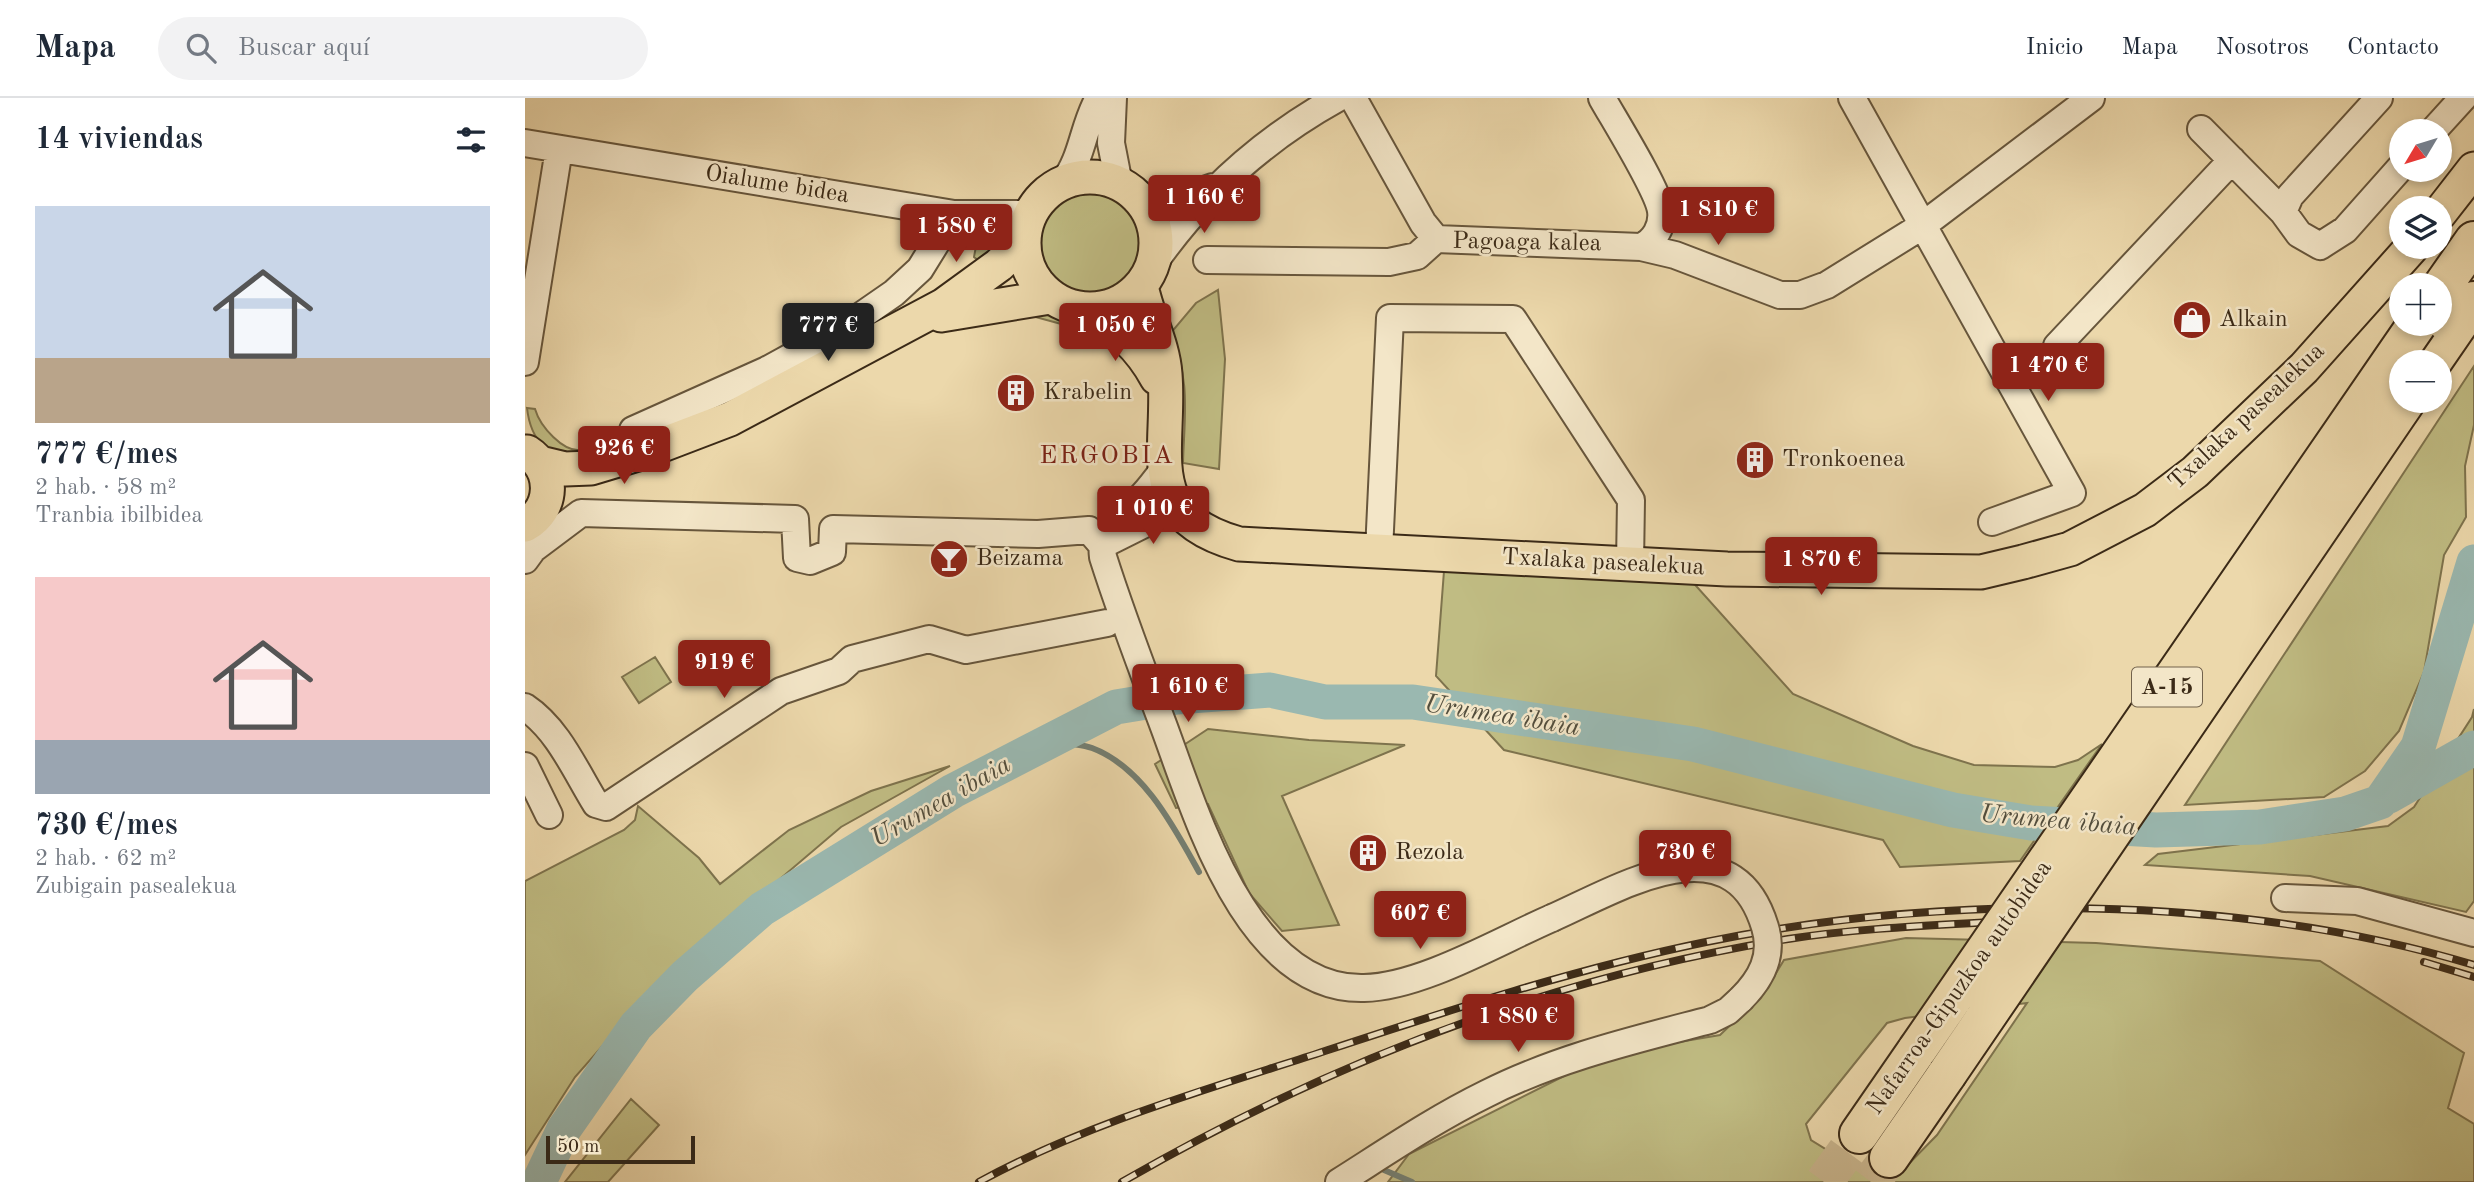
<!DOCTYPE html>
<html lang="es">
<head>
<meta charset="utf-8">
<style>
	:root { --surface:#fff; --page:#f2f2f3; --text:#1f2937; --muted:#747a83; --line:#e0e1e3; --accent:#8f2418 }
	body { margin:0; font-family:"Old Standard TT",serif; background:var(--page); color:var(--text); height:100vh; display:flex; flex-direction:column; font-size:26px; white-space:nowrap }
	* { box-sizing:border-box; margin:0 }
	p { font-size:23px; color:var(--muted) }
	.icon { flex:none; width:38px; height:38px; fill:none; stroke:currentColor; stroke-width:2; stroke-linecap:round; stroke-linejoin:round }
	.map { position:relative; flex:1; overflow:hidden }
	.details { display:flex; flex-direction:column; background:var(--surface); width:525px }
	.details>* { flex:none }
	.needle { width:46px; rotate:232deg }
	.tools { position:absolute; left:1864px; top:21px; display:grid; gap:14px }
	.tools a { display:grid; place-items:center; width:63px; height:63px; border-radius:50%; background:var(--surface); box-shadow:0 4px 10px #0003; font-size:35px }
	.scale { position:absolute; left:21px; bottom:18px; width:149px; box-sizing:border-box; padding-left:7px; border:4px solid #3b2a17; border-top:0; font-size:19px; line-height:24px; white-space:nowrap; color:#3b2a17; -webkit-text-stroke:5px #f3e6c8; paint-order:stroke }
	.price { position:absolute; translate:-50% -60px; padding:0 16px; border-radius:7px; background:var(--accent); color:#fff; font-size:23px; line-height:46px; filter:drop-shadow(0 2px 4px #0008) }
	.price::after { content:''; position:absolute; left:50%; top:42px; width:21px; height:16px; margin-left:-10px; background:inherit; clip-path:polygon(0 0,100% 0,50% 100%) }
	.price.current { background:#222; color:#fff }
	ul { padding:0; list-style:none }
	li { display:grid; align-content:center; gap:14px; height:371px; padding:0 35px }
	li span { display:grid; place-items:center; height:217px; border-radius:0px; color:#555 }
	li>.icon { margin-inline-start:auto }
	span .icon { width:126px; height:126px; fill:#fffc; stroke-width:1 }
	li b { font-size:30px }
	h2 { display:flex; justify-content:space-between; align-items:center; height:84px; padding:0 35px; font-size:30px }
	header { display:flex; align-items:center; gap:42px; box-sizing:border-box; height:98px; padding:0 35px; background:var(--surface); border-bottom:2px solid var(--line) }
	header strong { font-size:33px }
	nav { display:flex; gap:38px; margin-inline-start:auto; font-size:24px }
	.search { width:490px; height:63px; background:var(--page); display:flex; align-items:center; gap:18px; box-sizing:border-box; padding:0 24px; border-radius:38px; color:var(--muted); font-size:26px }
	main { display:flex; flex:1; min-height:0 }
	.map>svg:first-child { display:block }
</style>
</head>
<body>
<header>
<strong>Mapa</strong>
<div class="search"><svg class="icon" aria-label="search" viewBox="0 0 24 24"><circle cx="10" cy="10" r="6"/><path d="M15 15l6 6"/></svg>Buscar aquí</div>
<nav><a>Inicio</a><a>Mapa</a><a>Nosotros</a><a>Contacto</a></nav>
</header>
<main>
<section class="details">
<h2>14 viviendas<svg class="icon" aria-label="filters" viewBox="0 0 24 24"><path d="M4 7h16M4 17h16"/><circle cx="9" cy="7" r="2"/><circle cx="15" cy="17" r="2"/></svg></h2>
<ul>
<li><span style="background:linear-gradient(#c9d6e8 70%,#b9a48a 0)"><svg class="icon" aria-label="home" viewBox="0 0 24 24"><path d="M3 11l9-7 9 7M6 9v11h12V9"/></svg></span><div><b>777 €/mes</b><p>2 hab. · 58 m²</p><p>Tranbia ibilbidea</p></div></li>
<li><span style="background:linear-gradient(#f6c9c9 75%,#9aa5b1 0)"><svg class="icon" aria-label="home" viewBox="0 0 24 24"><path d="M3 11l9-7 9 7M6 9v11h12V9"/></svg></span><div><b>730 €/mes</b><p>2 hab. · 62 m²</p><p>Zubigain pasealekua</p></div></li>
</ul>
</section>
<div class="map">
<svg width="1949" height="1084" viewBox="0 0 1949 1084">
	<rect width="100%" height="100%" fill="#ecd8ab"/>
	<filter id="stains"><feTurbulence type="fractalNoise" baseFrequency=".00286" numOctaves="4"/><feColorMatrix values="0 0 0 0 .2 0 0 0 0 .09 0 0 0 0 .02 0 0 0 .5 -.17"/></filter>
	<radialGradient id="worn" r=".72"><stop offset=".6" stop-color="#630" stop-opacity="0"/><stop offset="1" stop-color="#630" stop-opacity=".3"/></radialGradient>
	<!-- green -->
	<path fill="#c0bc83" stroke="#7e734d" stroke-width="2" d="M514 146a51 51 0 1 1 102 0a51 51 0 1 1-102 0Z
		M454,132h21l4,11 -21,23 -9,-7z
		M693,192l7,69 -6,110 -36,-6c1,-44 9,-87 -14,-128l27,-32z
		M502,209c27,3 84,27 101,49l-10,-1 -20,-21 -70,-19z
		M1949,268v59l-9,41 1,51 -22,38 -20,117 -25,59 -34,40 -41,26 -139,8z
		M2,310l8,1c5,17 28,44 47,41l3,8c-35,2 -54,-15 -58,-50z
		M919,473l245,7 104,116 120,52 61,19 81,2 23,-7 24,-16 -82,117 -120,6 -17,-27 -379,-90 -68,-74z
		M130,559l16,25 -32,21 -17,-26z
		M1949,611v192l-8,11 -156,-36 -165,-11 13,-11 230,-28 26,-19 58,-90z
		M683,631l101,11 96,5 -123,51 57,129 -57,6 -33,-38 -41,-89 -32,4 -21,-44z
		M425,668l-109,61 -182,155 -84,95 -50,78v-274l99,-51 11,-10 3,-14 61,52 21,26 69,-54 82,-39z
		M1381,840l190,5 224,18 144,92 -16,55 26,16v58h-583l46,-47 90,-132 -122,15 -18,5 -81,101 5,16 68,42h-491l21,-28 169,-85 95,-26 47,-8 44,-42 20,-33z
		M106,1001l28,26 -51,57h-43z"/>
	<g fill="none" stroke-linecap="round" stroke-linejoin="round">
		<!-- stream -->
		<path stroke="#747f73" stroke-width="6" d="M519,644c15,1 34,1 48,6 51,19 82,79 107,124
			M859,1072l28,12"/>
		<!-- river -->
		<path stroke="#9ab8b0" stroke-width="35" d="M1864,698l85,-48
			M14,1084l25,-53 72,-103 49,-50 77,-67 191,-118 163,-84 61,-10 93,-7 55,12h88l280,42 260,66 78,13 125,7 104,-3 85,-13 35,-12 38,-55 56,-185"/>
		<!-- highway-tunnel -->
		<path stroke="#c9b58d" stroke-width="38" stroke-dasharray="38 19" stroke-linecap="butt" d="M1299,1084l35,-48
			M1346,1084l18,-24"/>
		<!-- minor casing -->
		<g stroke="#67563c" stroke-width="30">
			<path id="minor" d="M588,0l-2,45 8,41
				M828,0l70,125 13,16 205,8 34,8 105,40h20l27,-10 95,-59 169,-128
				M1077,0c13,23 56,92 59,113 2,16 -7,30 -20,36
				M1327,0l220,395 -80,29
				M1676,31l82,83 16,22 21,12 25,-16 56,-63
				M1908,33l30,-33
				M0,45l429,71h76
				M538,85c20,-25 20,-58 36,-85
				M616,103l41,-3 31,-11
				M1758,114l7,-16 89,-98
				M682,162l182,2 28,-6 19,-17
				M629,165c49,-70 110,-124 184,-165
				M1532,248l175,-186
				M0,264l34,-213
				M108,332l134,-60 75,-41 52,-36 26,-24 34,-55
				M639,371c-8,10 -15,21 -25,30 -20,19 -40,28 -36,58 18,57 40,114 61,170 32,86 83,264 200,261 57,-1 135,-47 188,-70
				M577,447l46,-23 26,-19
				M854,453l11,-233 123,1 118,181 -1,64
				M0,462l8,-11 48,-36 214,6 2,39 13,3 22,-9 1,-23 205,5 51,-4 13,15
				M0,609c33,22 50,63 71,97l10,3 175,-116 58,-20 13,-12 77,-20 37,11 141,-27
				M0,668l24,49
				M1760,800l72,3 117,32
				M814,1084c49,-31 96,-63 147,-88 71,-36 148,-54 224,-74l18,-9 13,-12"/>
		</g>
		<!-- major casing -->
		<g stroke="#3b2a17" stroke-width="37">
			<path id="major" d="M499 145a66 66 0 1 1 132 0a66 66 0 1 1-132 0Z
				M1914,116l35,-45
				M616,188c6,30 22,58 24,88 6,79 -27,142 74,170l488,25 254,3 42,-10 47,-13 75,-39 50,-38 109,-104 108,-121
				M562,212c31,17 53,37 70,68
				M416,217l109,-18
				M15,365l25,6 26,-1 50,-15 89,-34 214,-114 55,-40 24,-23
				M0,427c29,-16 30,-55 2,-73"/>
		</g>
		<!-- highway casing -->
		<g stroke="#3b2a17" stroke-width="42">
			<path id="highway" d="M1914,193l35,-50
				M1907,264l42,-61
				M1334,1036l58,-84
				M1364,1060l58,-84"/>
		</g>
		<!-- minor -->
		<use href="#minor" stroke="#f3e6c8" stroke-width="26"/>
		<!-- major -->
		<use href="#major" stroke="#ecd8ab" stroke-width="33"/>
		<!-- highway -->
		<use href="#highway" stroke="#ecd8ab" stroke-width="38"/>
		<!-- rail casing -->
		<g stroke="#3b2a17" stroke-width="8">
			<path id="rail" d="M1899,864l50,15
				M454,1084c106,-58 226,-92 340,-129 128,-42 255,-84 387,-111 240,-49 533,-48 768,23
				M597,1084c208,-120 428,-205 666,-243 78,-12 158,-14 237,-19"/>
		</g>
		<!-- rail -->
		<use href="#rail" stroke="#f3e6c8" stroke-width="5" stroke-dasharray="16" stroke-linecap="butt"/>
		<!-- minor-bridge casing -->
		<g stroke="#67563c" stroke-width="30" stroke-linecap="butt">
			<path id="minor-bridge" d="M1027,820c66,-29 180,-101 213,9 9,29 -4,52 -24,72"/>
		</g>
		<!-- highway-bridge casing -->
		<g stroke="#3b2a17" stroke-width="42" stroke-linecap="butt">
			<path id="highway-bridge" d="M1392,952l500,-726
				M1422,976l459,-673"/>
		</g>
		<!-- minor-bridge -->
		<use href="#minor-bridge" stroke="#f3e6c8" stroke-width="26"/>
		<!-- highway-bridge -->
		<use href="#highway-bridge" stroke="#ecd8ab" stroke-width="38"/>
	</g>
	<!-- icons -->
	<defs>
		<g id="shop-disc" transform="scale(2.0125)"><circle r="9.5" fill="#8f2418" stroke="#f3e6c8"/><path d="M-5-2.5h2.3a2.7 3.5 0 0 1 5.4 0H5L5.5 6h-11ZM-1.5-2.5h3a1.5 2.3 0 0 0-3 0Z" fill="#fff"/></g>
		<g id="building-disc" transform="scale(2.0125)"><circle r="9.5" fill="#8f2418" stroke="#f3e6c8"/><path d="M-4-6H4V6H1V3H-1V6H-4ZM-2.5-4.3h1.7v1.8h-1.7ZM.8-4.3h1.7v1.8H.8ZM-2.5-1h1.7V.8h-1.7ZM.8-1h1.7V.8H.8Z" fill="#fff"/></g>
		<g id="bar-disc" transform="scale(2.0125)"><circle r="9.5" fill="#8f2418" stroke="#f3e6c8"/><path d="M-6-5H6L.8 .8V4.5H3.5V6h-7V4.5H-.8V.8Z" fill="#fff"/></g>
	</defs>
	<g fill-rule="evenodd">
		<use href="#shop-disc" x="1667" y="222"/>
		<use href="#building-disc" x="491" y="295"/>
		<use href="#building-disc" x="1230" y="362"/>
		<use href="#bar-disc" x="424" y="461"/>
		<use href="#building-disc" x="843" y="755"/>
	</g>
	<g text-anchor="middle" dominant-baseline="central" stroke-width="5" stroke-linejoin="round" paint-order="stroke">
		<!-- shield labels -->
		<rect fill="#f3e6c8" stroke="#72624c" stroke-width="2" x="1607" y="569.5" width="70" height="39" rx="5"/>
		<g font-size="23" font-weight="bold" fill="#3b2a17">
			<text x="1642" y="589">A-15</text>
		</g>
		<!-- street labels -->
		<g font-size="24" fill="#3b2a17" stroke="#f3e6c8">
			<text transform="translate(252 87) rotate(9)">Oialume bidea</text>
			<text transform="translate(1002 145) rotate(1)">Pagoaga kalea</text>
			<text transform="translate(1722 319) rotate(-43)">Txalaka pasealekua</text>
			<text transform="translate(1078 465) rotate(3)">Txalaka pasealekua</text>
			<text transform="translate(1435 890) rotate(-55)">Nafarroa-Gipuzkoa autobidea</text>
		</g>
		<!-- poi labels -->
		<g font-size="24" fill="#3b2a17" stroke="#f3e6c8" text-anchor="start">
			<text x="1694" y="222">Alkain</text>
			<text x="518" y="295">Krabelin</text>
			<text x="1257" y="362">Tronkoenea</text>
			<text x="451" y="461">Beizama</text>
			<text x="870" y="755">Rezola</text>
		</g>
		<!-- neighbourhood labels -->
		<g font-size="26" letter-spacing="2" fill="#7a1f14" stroke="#f3e6c8">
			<text x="582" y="358">ERGOBIA</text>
		</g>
		<!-- water labels -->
		<g font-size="26" font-style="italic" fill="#534e3d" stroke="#f3e6c8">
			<text transform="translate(977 618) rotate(9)">Urumea ibaia</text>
			<text transform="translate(416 704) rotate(-30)">Urumea ibaia</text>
			<text transform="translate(1533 723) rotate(5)">Urumea ibaia</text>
		</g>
	</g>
	<rect width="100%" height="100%" filter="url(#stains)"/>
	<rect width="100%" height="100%" fill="url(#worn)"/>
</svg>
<div class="tools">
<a><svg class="needle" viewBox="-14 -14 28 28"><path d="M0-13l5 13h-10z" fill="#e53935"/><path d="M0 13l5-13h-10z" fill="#747a83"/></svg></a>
<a><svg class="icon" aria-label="layers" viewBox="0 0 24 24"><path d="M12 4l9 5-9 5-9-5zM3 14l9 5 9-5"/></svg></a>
<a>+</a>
<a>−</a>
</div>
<div class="scale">50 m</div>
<b class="price" style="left:679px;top:137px">1 160 €</b>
<b class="price" style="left:1193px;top:149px">1 810 €</b>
<b class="price" style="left:431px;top:166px">1 580 €</b>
<b class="price current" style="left:303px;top:265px">777 €</b>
<b class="price" style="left:590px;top:265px">1 050 €</b>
<b class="price" style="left:1523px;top:305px">1 470 €</b>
<b class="price" style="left:99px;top:388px">926 €</b>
<b class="price" style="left:628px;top:448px">1 010 €</b>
<b class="price" style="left:1296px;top:499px">1 870 €</b>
<b class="price" style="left:199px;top:602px">919 €</b>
<b class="price" style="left:663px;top:626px">1 610 €</b>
<b class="price" style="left:1160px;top:792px">730 €</b>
<b class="price" style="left:895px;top:853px">607 €</b>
<b class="price" style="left:993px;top:956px">1 880 €</b>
</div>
</main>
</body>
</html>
